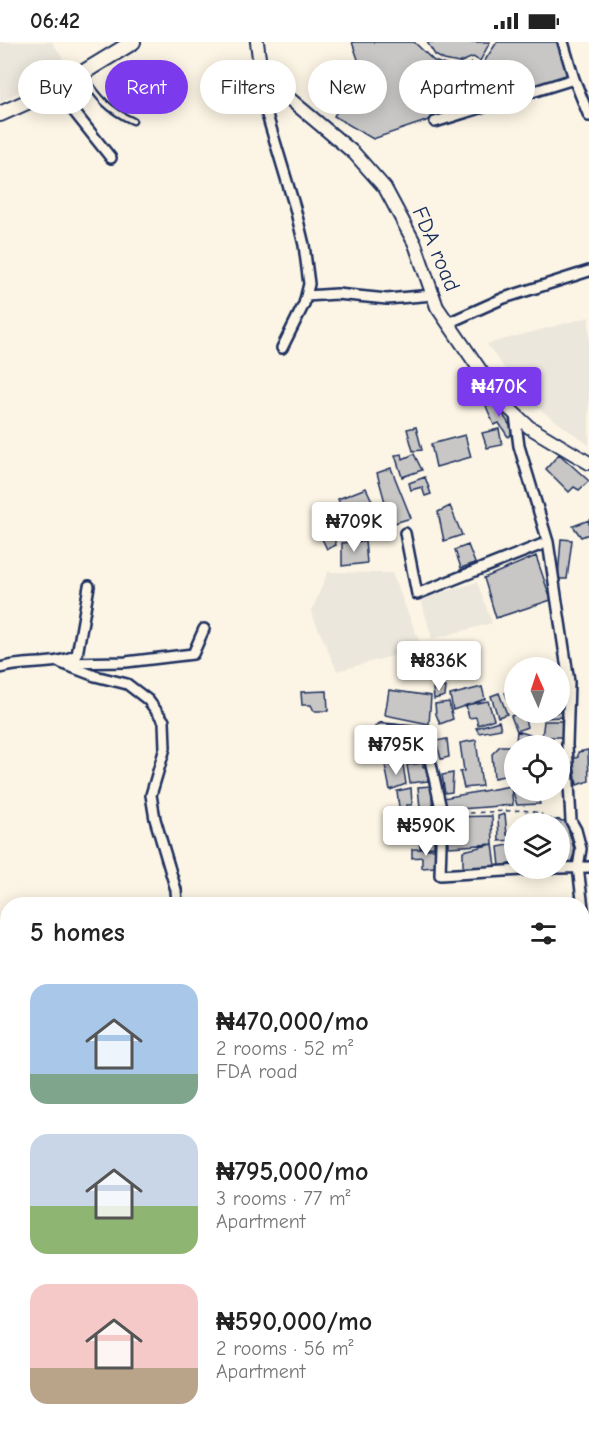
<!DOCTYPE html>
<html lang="en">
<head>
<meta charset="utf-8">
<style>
	:root { --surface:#fff; --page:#f6f6f6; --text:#222; --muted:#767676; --accent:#7c3aed }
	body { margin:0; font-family:"Comic Neue",sans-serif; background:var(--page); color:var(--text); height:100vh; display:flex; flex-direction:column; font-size:22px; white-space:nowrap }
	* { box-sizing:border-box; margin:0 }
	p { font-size:20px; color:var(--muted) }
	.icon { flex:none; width:33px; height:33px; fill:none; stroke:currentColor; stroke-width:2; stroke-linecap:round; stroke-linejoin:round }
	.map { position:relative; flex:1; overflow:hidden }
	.drawer { position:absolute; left:0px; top:855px; width:590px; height:536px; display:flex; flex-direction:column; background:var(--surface); border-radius:24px 24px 0 0; box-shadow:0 3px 15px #0003 }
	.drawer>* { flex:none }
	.guide { position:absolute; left:18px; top:18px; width:554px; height:54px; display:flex; gap:12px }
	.needle { width:39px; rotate:357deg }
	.controls { position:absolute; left:504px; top:615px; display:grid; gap:12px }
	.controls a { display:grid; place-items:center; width:66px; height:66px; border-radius:50%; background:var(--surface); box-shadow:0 3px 15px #0003; font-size:30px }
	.price { position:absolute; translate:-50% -51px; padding:0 14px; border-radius:6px; background:#fff; color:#222; font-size:20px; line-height:39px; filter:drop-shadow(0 2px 3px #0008) }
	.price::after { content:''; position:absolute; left:50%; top:36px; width:18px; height:14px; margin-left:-9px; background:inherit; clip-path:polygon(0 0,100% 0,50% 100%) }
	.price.on { background:var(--accent); color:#fff }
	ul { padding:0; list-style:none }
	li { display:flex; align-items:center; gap:18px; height:150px; padding:0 30px }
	li span { display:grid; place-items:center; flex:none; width:168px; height:120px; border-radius:18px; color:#555 }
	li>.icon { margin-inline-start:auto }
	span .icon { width:72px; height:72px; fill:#fffc; stroke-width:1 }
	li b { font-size:26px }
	h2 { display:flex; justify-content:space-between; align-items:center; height:72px; padding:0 30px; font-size:26px }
	.chip { padding:0 21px; border-radius:27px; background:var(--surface); box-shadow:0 3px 15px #0003; font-size:21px; line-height:54px }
	.chip.on { background:var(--accent); color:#fff }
	.status { display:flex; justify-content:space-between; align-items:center; height:42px; padding:0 30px; background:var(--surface); direction:ltr }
	.status svg { height:16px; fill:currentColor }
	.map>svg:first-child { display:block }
</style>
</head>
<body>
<div class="status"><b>06:42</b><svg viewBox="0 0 49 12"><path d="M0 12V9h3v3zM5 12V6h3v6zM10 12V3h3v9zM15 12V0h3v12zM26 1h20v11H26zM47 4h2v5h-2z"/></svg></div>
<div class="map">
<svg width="589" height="1390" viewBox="0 0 589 1390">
	<rect width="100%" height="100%" fill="#fcf5e5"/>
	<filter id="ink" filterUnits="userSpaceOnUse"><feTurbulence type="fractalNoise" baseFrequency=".0167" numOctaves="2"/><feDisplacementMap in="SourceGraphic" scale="12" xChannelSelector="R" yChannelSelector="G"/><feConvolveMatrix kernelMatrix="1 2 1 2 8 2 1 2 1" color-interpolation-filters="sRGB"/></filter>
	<g filter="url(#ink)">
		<!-- built -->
		<path fill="#ece7dc" d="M0,0h52l14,21 -66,40z
			M589,275v128l-61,-44 -41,-57z
			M328,530l64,1 30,75 -85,23 -26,-59z
			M477,540l15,41 -60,16 -11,-40z"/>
		<!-- building -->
		<path fill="#c8c7c6" stroke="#1b2f5e" stroke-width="1.5" d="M352,0h62l20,19 26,9 12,-7 8,5 17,-26h61l11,35 -69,19 -127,43 -39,-23 7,-11 15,-11 4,-29z
			M427,0h63l-10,19 -7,-4 -14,6 -15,-3 -9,-5z
			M494,358l20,32 -6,5 -9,-14 -5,2 -8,-19z
			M416,385l6,23 -9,1 -6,-22z
			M499,387l3,16 -15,3 -5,-15z
			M465,393l6,22 -35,10 -5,-23z
			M402,412l1,5 11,-5 8,16 -20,7 -7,-22z
			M559,412l30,27 -10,9 -5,-3 -5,5 -23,-23z
			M391,426l20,50 -20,6 -14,-51z
			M425,435l6,17 -6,2 -3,-9 -11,3 -2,-7z
			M366,446l8,17 -4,5 3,9 -10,4 -4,-5 -11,6 -10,-25z
			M450,464l12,29 -18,6 -6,-29z
			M328,467l4,15 -8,5 -4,-19z
			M589,478v14l-8,3 -8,-11z
			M331,487l5,16 -9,4 -7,-14z
			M561,497l11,1 -5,39h-9z
			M365,499l2,22 -25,3v-23z
			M468,503l7,18 -14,5 -6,-18z
			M536,514l15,44 -55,18 -12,-40z
			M471,606l8,13 -4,3v11l-17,6 -6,-29z
			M446,645l-1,9 -11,3 -1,-11z
			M482,645l3,12 -32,11 -3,-15z
			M514,647v12l-5,1 -4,-9z
			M389,648l42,6 -2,28 -44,-9z
			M327,649l1,20h-14l-3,-6h-9l-1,-13z
			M499,651l8,21 -9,3 -7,-21z
			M560,654h3v21l-20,1 -1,-6h18z
			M488,659l6,18 -16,6 -2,-8 -7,1 -3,-13z
			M449,660l4,17 -13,5 -4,-10 -1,-10z
			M523,670l4,15 -10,4 -6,-15z
			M499,679l2,8 -22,4 -3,-5z
			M544,679h19l-1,16h-20z
			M517,689l20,6v9h-10l-11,-4z
			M447,697l2,18 -8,2 -5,-18z
			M476,698l6,46 -18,2 -4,-16 4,-1 -4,-28z
			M366,704l17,3 -1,15 -19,-3z
			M500,704h10l3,4 1,24 -20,4 -2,-24z
			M588,708l1,31 -12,4 -4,-26 5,-2v-5z
			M423,721v4h4l1,14 -18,2 -3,-18z
			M385,723h18l3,19 -16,6z
			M564,725l3,21 -7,1v-21z
			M453,731l-1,19 -7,1 -3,-18z
			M514,743v5h22l4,14 -23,1 -6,-19z
			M431,744l3,32h-13l-3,-31z
			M511,744l2,19 -66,5 -4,-12z
			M411,746l1,17h-5l1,13 -8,-3 -3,-24z
			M505,772l2,21 7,-2v7l-15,1 -1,-25z
			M492,774l1,28 -44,3 -1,-30z
			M434,776v29l-14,1 -2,-28z
			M529,777l37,2 9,31 -4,10 -11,1v-39h-31z
			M493,802l3,23 -33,1v-17z
			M514,802v19l-14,3 -2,-19z
			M412,807h25l-2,18 -13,1v-11l-10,1z
			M8,1044v270l-8,4v-271z"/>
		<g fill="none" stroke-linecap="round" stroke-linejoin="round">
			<!-- service casing -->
			<g stroke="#1b2f5e" stroke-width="9">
				<path id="service" d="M83,33c16,23 25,35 50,46"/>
			</g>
			<!-- minor casing -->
			<g stroke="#1b2f5e" stroke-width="14">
				<path id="minor" d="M563,0l11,37 15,37
					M267,34l-3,29 31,103 9,37 5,39 -5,20 -22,44
					M56,47l55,69
					M435,80l139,-43
					M306,254l31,-2 50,5 46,-4
					M448,281l56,-25 85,-27
					M405,491l12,61 131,-52 -29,-96 -4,-31
					M548,500l21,140 -2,63 4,76 5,9 5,19 -3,18 11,90
					M0,626c27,-8 52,-1 77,-13l12,-69
					M381,687l43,4 18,80 -2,62 116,-7
					M560,826l29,-1
					M177,862l-1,-14 -21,-71 -4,-24 14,-47 -1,-27 -16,-21 -21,-16 -32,-8 -34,-13 65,-1 67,-8 11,-25
					M582,981l7,3
					M582,1033l7,-7
					M582,1127l7,2
					M582,1315l7,11
					M431,1383l8,7"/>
			</g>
			<!-- tertiary casing -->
			<g stroke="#1b2f5e" stroke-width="16">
				<path id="tertiary" d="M257,0l3,24 13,19 81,68 31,35 30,56 22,63 65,95 27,25 60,36
					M582,1334l7,-5
					M504,1390l7,-7"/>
			</g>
			<!-- secondary casing -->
			<g stroke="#1b2f5e" stroke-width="18">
				<path id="secondary" d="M0,72l56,-25 77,-47"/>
			</g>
			<!-- path -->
			<path stroke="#1b2f5e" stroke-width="1.5" stroke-dasharray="4.5 4.5" stroke-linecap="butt" d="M452,772l71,-4 18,3 2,5 17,2"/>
			<!-- service -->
			<use href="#service" stroke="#fcf5e5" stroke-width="4.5"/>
			<!-- minor -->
			<use href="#minor" stroke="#fcf5e5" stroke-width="9"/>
			<!-- tertiary -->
			<use href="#tertiary" stroke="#fcf5e5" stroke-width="12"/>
			<!-- secondary -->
			<use href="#secondary" stroke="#fcf5e5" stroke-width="14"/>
		</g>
	</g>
	<g text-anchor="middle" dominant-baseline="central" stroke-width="4.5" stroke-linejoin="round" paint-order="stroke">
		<!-- street labels -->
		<g font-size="22" fill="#1b2f5e" stroke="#fcf5e5">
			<text transform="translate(436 207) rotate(67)">FDA road</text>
		</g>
	</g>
</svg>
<div class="controls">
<a><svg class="needle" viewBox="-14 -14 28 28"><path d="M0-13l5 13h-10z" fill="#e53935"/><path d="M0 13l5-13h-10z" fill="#767676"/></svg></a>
<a><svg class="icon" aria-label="locate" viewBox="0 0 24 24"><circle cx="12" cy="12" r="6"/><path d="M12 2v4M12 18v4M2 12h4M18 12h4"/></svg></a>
<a><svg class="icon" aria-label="layers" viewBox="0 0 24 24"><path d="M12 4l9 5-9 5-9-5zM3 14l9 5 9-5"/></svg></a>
</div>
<b class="price on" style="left:499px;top:376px">₦470K</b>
<b class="price" style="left:354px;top:511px">₦709K</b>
<b class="price" style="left:439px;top:650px">₦836K</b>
<b class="price" style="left:396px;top:734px">₦795K</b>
<b class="price" style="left:426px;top:815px">₦590K</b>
<div class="guide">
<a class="chip">Buy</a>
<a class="chip on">Rent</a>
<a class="chip">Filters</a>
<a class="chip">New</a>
<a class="chip">Apartment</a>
</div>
<section class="drawer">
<h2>5 homes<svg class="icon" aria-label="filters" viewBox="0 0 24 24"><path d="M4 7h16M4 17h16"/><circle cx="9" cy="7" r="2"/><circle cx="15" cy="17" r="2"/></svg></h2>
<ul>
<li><span style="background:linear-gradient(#a9c7e8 75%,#7fa58c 0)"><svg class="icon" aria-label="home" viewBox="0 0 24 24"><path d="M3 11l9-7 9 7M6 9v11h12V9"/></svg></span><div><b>₦470,000/mo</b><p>2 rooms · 52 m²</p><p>FDA road</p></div></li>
<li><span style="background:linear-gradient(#c9d6e8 60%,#8fb573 0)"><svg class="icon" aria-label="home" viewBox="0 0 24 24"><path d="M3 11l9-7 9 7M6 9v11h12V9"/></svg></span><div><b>₦795,000/mo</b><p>3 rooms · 77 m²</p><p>Apartment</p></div></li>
<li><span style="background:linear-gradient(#f6c9c9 70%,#b9a48a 0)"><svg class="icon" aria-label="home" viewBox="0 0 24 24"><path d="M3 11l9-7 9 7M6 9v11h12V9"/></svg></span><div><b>₦590,000/mo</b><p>2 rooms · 56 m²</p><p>Apartment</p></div></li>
</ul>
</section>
</div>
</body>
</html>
